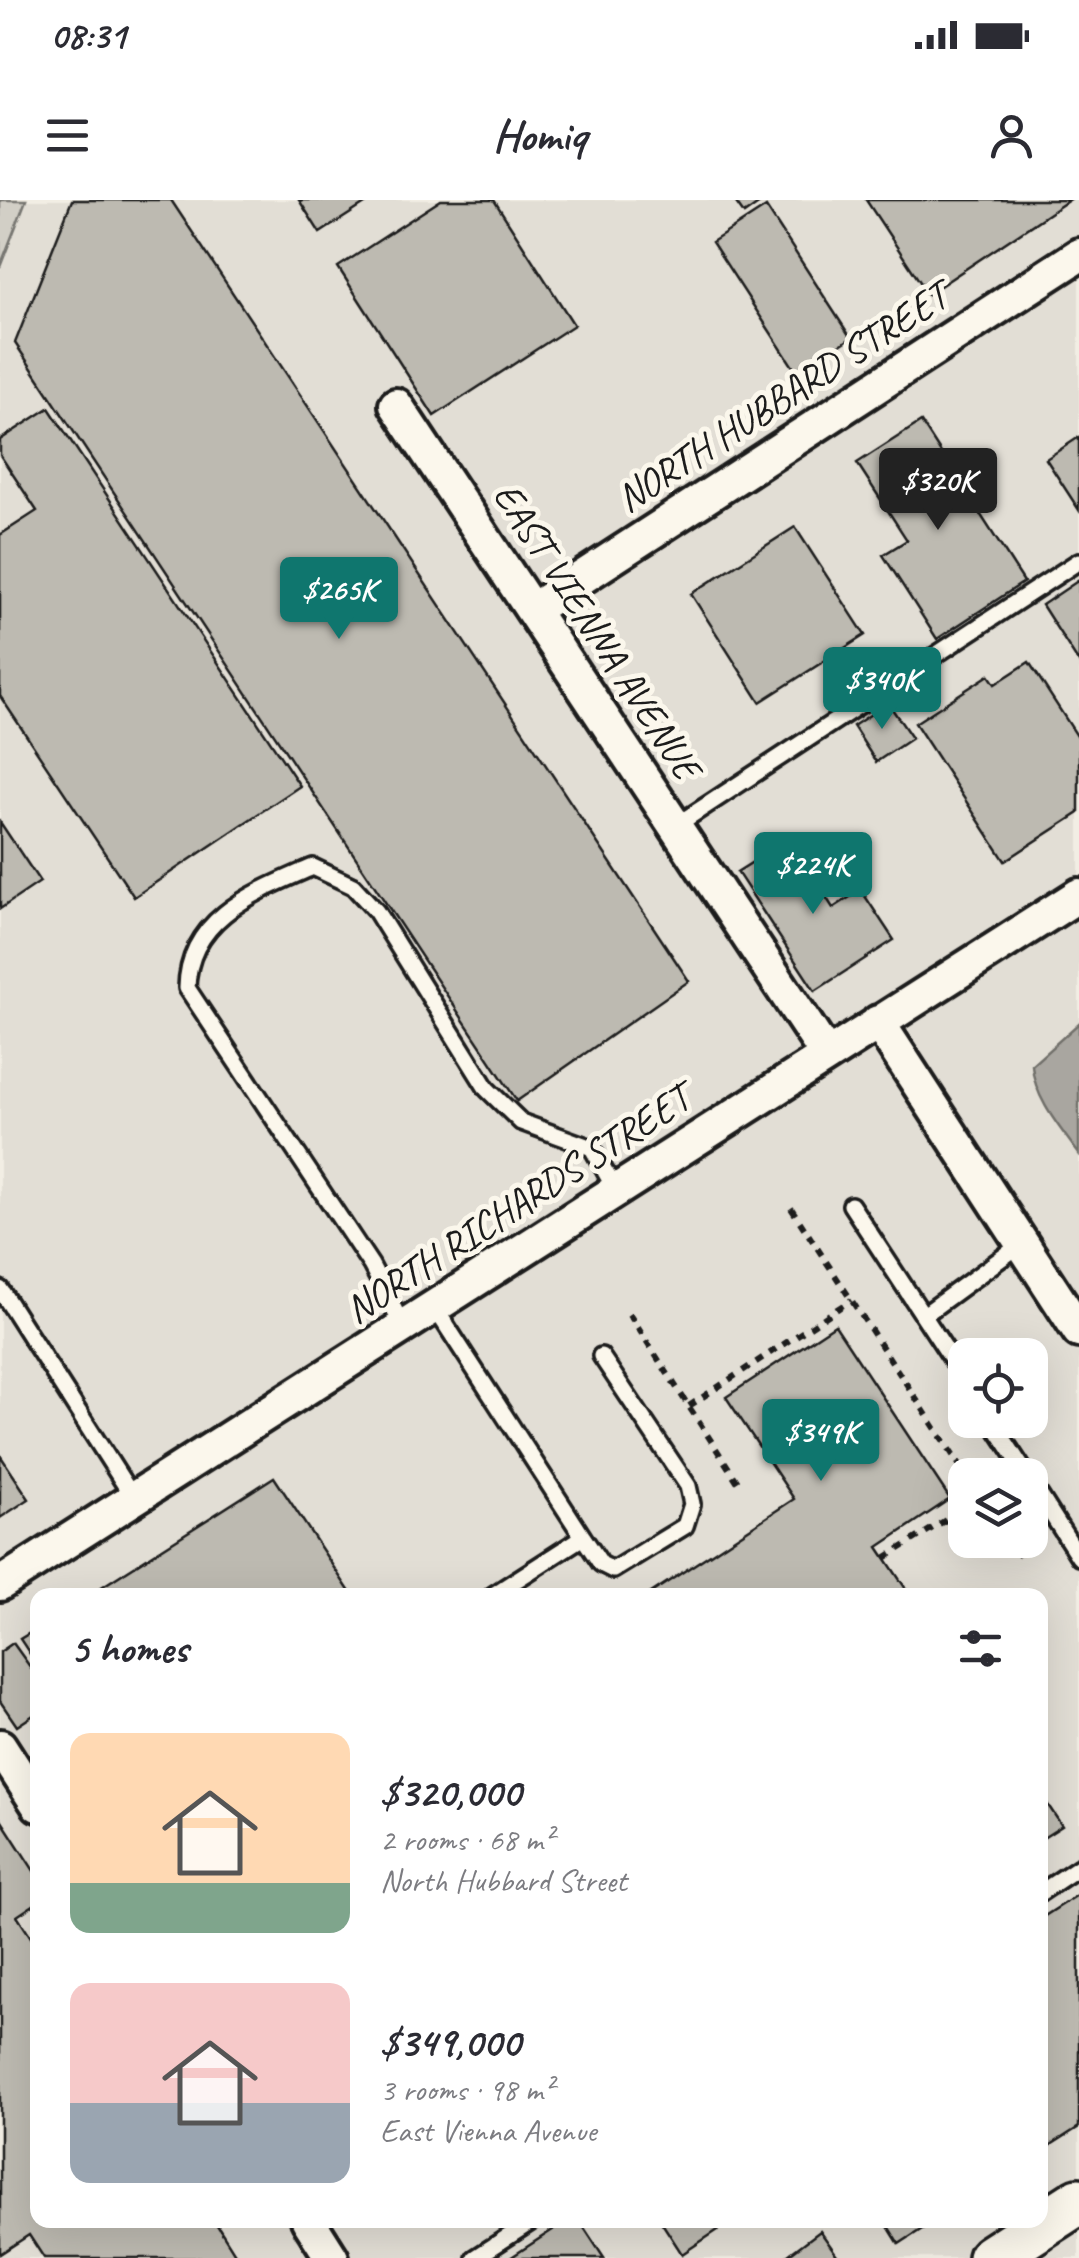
<!DOCTYPE html>
<html lang="en">
<head>
<meta charset="utf-8">
<style>
	:root { --surface:#fff; --page:#f7f7f7; --text:#2b2b33; --muted:#7c7c81; --accent:#0f766e }
	body { margin:0; font-family:Caveat,sans-serif; background:var(--page); color:var(--text); height:100vh; display:flex; flex-direction:column; font-size:38px; white-space:nowrap }
	* { box-sizing:border-box; margin:0 }
	p { font-size:32px; color:var(--muted) }
	.icon { flex:none; width:55px; height:55px; fill:none; stroke:currentColor; stroke-width:2; stroke-linecap:round; stroke-linejoin:round }
	.map { position:relative; flex:1; overflow:hidden }
	.panel { position:absolute; left:30px; top:1388px; width:1018px; height:640px; display:flex; flex-direction:column; background:var(--surface); border-radius:20px; box-shadow:0 10px 40px #0002 }
	.panel>* { flex:none }
	.fabs { position:absolute; left:948px; top:1138px; display:grid; gap:20px }
	.fabs a { display:grid; place-items:center; width:100px; height:100px; border-radius:20px; background:var(--surface); box-shadow:0 10px 40px #0002; font-size:50px }
	.price { position:absolute; translate:-50% -85px; padding:0 22px; border-radius:10px; background:var(--accent); color:#fff; font-size:32px; line-height:65px; filter:drop-shadow(0 2px 5px #0008) }
	.price::after { content:''; position:absolute; left:50%; top:60px; width:30px; height:22px; margin-left:-15px; background:inherit; clip-path:polygon(0 0,100% 0,50% 100%) }
	.price.selected { background:#222; color:#fff }
	ul { padding:0; list-style:none }
	li { display:flex; align-items:center; gap:30px; height:250px; padding:0 40px }
	li span { display:grid; place-items:center; flex:none; width:280px; height:200px; border-radius:20px; color:#555 }
	li>.icon { margin-inline-start:auto }
	span .icon { width:120px; height:120px; fill:#fffc; stroke-width:1 }
	li b { font-size:42px }
	h2 { display:flex; justify-content:space-between; align-items:center; height:120px; padding:0 40px; font-size:42px }
	.status { display:flex; justify-content:space-between; align-items:center; height:70px; padding:0 50px; background:var(--surface); direction:ltr }
	.status svg { height:28px; fill:currentColor }
	header { display:flex; justify-content:space-between; align-items:center; height:130px; padding:0 40px; background:var(--surface); font-size:45px; font-weight:600 }
	.map>svg:first-child { display:block }
</style>
</head>
<body>
<div class="status"><b>08:31</b><svg viewBox="0 0 49 12"><path d="M0 12V9h3v3zM5 12V6h3v6zM10 12V3h3v9zM15 12V0h3v12zM26 1h20v11H26zM47 4h2v5h-2z"/></svg></div>
<header><svg class="icon" aria-label="menu" viewBox="0 0 24 24"><path d="M4 6h16M4 12h16M4 18h16"/></svg>Homiq<svg class="icon" aria-label="person" viewBox="0 0 24 24"><circle cx="12" cy="8" r="4"/><path d="M4 21q1-7 8-7t8 7"/></svg></header>
<div class="map">
<svg width="1079" height="2058" viewBox="0 0 1079 2058">
	<rect width="100%" height="100%" fill="#f2eee4"/>
	<filter id="ink" filterUnits="userSpaceOnUse"><feTurbulence type="fractalNoise" baseFrequency=".01" numOctaves="2"/><feDisplacementMap in="SourceGraphic" scale="20" xChannelSelector="R" yChannelSelector="G"/><feConvolveMatrix kernelMatrix="1 2 1 2 8 2 1 2 1" color-interpolation-filters="sRGB"/></filter>
	<g filter="url(#ink)">
		<!-- built -->
		<path fill="#e2ded5" fill-rule="evenodd" d="M27,0h1052v2058h-1079v-1988zM965,1155h65v65h-65zM965,1275h65v65h-65zM38,1395h1002v625h-1002z"/>
		<!-- green -->
		<path fill="#d2cfc6" stroke="#777671" stroke-width="2.5" d="M0,0h26l-26,67z"/>
		<!-- water -->
		<path fill="#a9a6a0" stroke="#716f6b" stroke-width="2.5" d="M1079,823v131c-19,-26 -45,-56 -47,-89z"/>
		<!-- building -->
		<path fill="#bdbab1" stroke="#1c1c1c" stroke-width="2.5" d="M72,0h99l518,781 -172,120 -502,-758z
			M299,0h72l-51,33z
			M441,0h53l80,125 -140,91 -96,-149z
			M734,0h30l-20,14z
			M866,0h203l-141,94z
			M766,7l85,131 -54,35 -85,-131z
			M49,208l251,378 -166,111 -134,-201v-161l37,-24 -37,-56v-15z
			M921,222l103,160 -87,57 -54,-84 24,-15 -50,-77z
			M1079,237v73l-33,-51z
			M795,327l70,108 -105,67 -69,-108z
			M1079,380v83l-37,-58z
			M1029,462l50,77v74l-74,48 -90,-138 74,-48 6,9z
			M888,503l24,35 -36,24 -23,-36z
			M0,622l40,60 -40,27z
			M789,639l44,69 28,-18 33,50 -79,51 -78,-119z
			M835,1125l115,174 -72,48 32,48h-262l146,-96 -68,-102z
			M0,1255l29,44 -29,19z
			M274,1277l78,118h-263z
			M38,1428v38l-18,-27z
			M13,1443l25,35v34l-21,14 -17,-25v-49z
			M1040,1593l22,33 -22,14z
			M0,1618l38,59v25l-21,14 21,32v272h176l22,35 -5,3h-187l-15,-23 -29,19z
			M1079,1694v233l-39,25v-233z
			M568,2020h11l25,38h-94z
			M660,2020h73l-51,34z
			M884,2020h52l-37,24z
			M820,2031l19,27h-49l-2,-3z"/>
		<g fill="none" stroke-linecap="round" stroke-linejoin="round">
			<!-- lane casing -->
			<g stroke="#1c1c1c" stroke-width="22">
				<path id="lane" d="M675,626l404,-265
					M851,1005l114,174
					M0,1089l134,210
					M435,1108l148,229 -90,58
					M924,1115l97,-71
					M404,1128l-33,-63 -184,-277c1,-71 69,-96 126,-121l40,19 23,25 111,178 34,33 71,26 24,43
					M991,1220l36,55
					M1030,1280l49,77
					M583,1337l18,27 12,6 72,-44 7,-22 -4,-18 -87,-130
					M1040,1693l39,-26
					M475,2058l59,-38"/>
			</g>
			<!-- street casing -->
			<g stroke="#1c1c1c" stroke-width="40">
				<path id="street" d="M396,205l430,649
					M532,410l547,-355
					M878,822l201,309
					M0,1384l1079,-689
					M0,1546l38,59
					M308,2020l24,38"/>
			</g>
			<!-- secondary casing -->
			<g stroke="#1c1c1c" stroke-width="52">
				<path id="secondary" d="M991,2058l88,-57"/>
			</g>
			<!-- path -->
			<path stroke="#1c1c1c" stroke-width="6" stroke-dasharray="8 8" stroke-linecap="butt" d="M791,1008l175,267
				M629,1114l112,173
				M689,1206l162,-106
				M1009,1340l11,16
				M885,1358l80,-50"/>
			<!-- lane -->
			<use href="#lane" stroke="#fbf7ec" stroke-width="15"/>
			<!-- street -->
			<use href="#street" stroke="#fbf7ec" stroke-width="32"/>
			<!-- secondary -->
			<use href="#secondary" stroke="#fbf7ec" stroke-width="45"/>
		</g>
	</g>
	<g text-anchor="middle" dominant-baseline="central" stroke-width="10" stroke-linejoin="round" paint-order="stroke">
		<!-- street labels -->
		<g font-size="40" fill="#1c1c1c" stroke="#fbf7ec">
			<text transform="translate(782 197) rotate(-33)">NORTH HUBBARD STREET</text>
			<text transform="translate(597 431) rotate(57)">EAST VIENNA AVENUE</text>
			<text transform="translate(517 1004) rotate(-33)">NORTH RICHARDS STREET</text>
		</g>
	</g>
</svg>
<div class="fabs">
<a><svg class="icon" aria-label="locate" viewBox="0 0 24 24"><circle cx="12" cy="12" r="6"/><path d="M12 2v4M12 18v4M2 12h4M18 12h4"/></svg></a>
<a><svg class="icon" aria-label="layers" viewBox="0 0 24 24"><path d="M12 4l9 5-9 5-9-5zM3 14l9 5 9-5"/></svg></a>
</div>
<b class="price selected" style="left:938px;top:333px">$320K</b>
<b class="price" style="left:339px;top:442px">$265K</b>
<b class="price" style="left:882px;top:532px">$340K</b>
<b class="price" style="left:813px;top:717px">$224K</b>
<b class="price" style="left:821px;top:1284px">$349K</b>
<section class="panel">
<h2>5 homes<svg class="icon" aria-label="filters" viewBox="0 0 24 24"><path d="M4 7h16M4 17h16"/><circle cx="9" cy="7" r="2"/><circle cx="15" cy="17" r="2"/></svg></h2>
<ul>
<li><span style="background:linear-gradient(#ffd9b3 75%,#7fa58c 0)"><svg class="icon" aria-label="home" viewBox="0 0 24 24"><path d="M3 11l9-7 9 7M6 9v11h12V9"/></svg></span><div><b>$320,000</b><p>2 rooms · 68 m²</p><p>North Hubbard Street</p></div></li>
<li><span style="background:linear-gradient(#f6c9c9 60%,#9aa5b1 0)"><svg class="icon" aria-label="home" viewBox="0 0 24 24"><path d="M3 11l9-7 9 7M6 9v11h12V9"/></svg></span><div><b>$349,000</b><p>3 rooms · 98 m²</p><p>East Vienna Avenue</p></div></li>
</ul>
</section>
</div>
</body>
</html>
